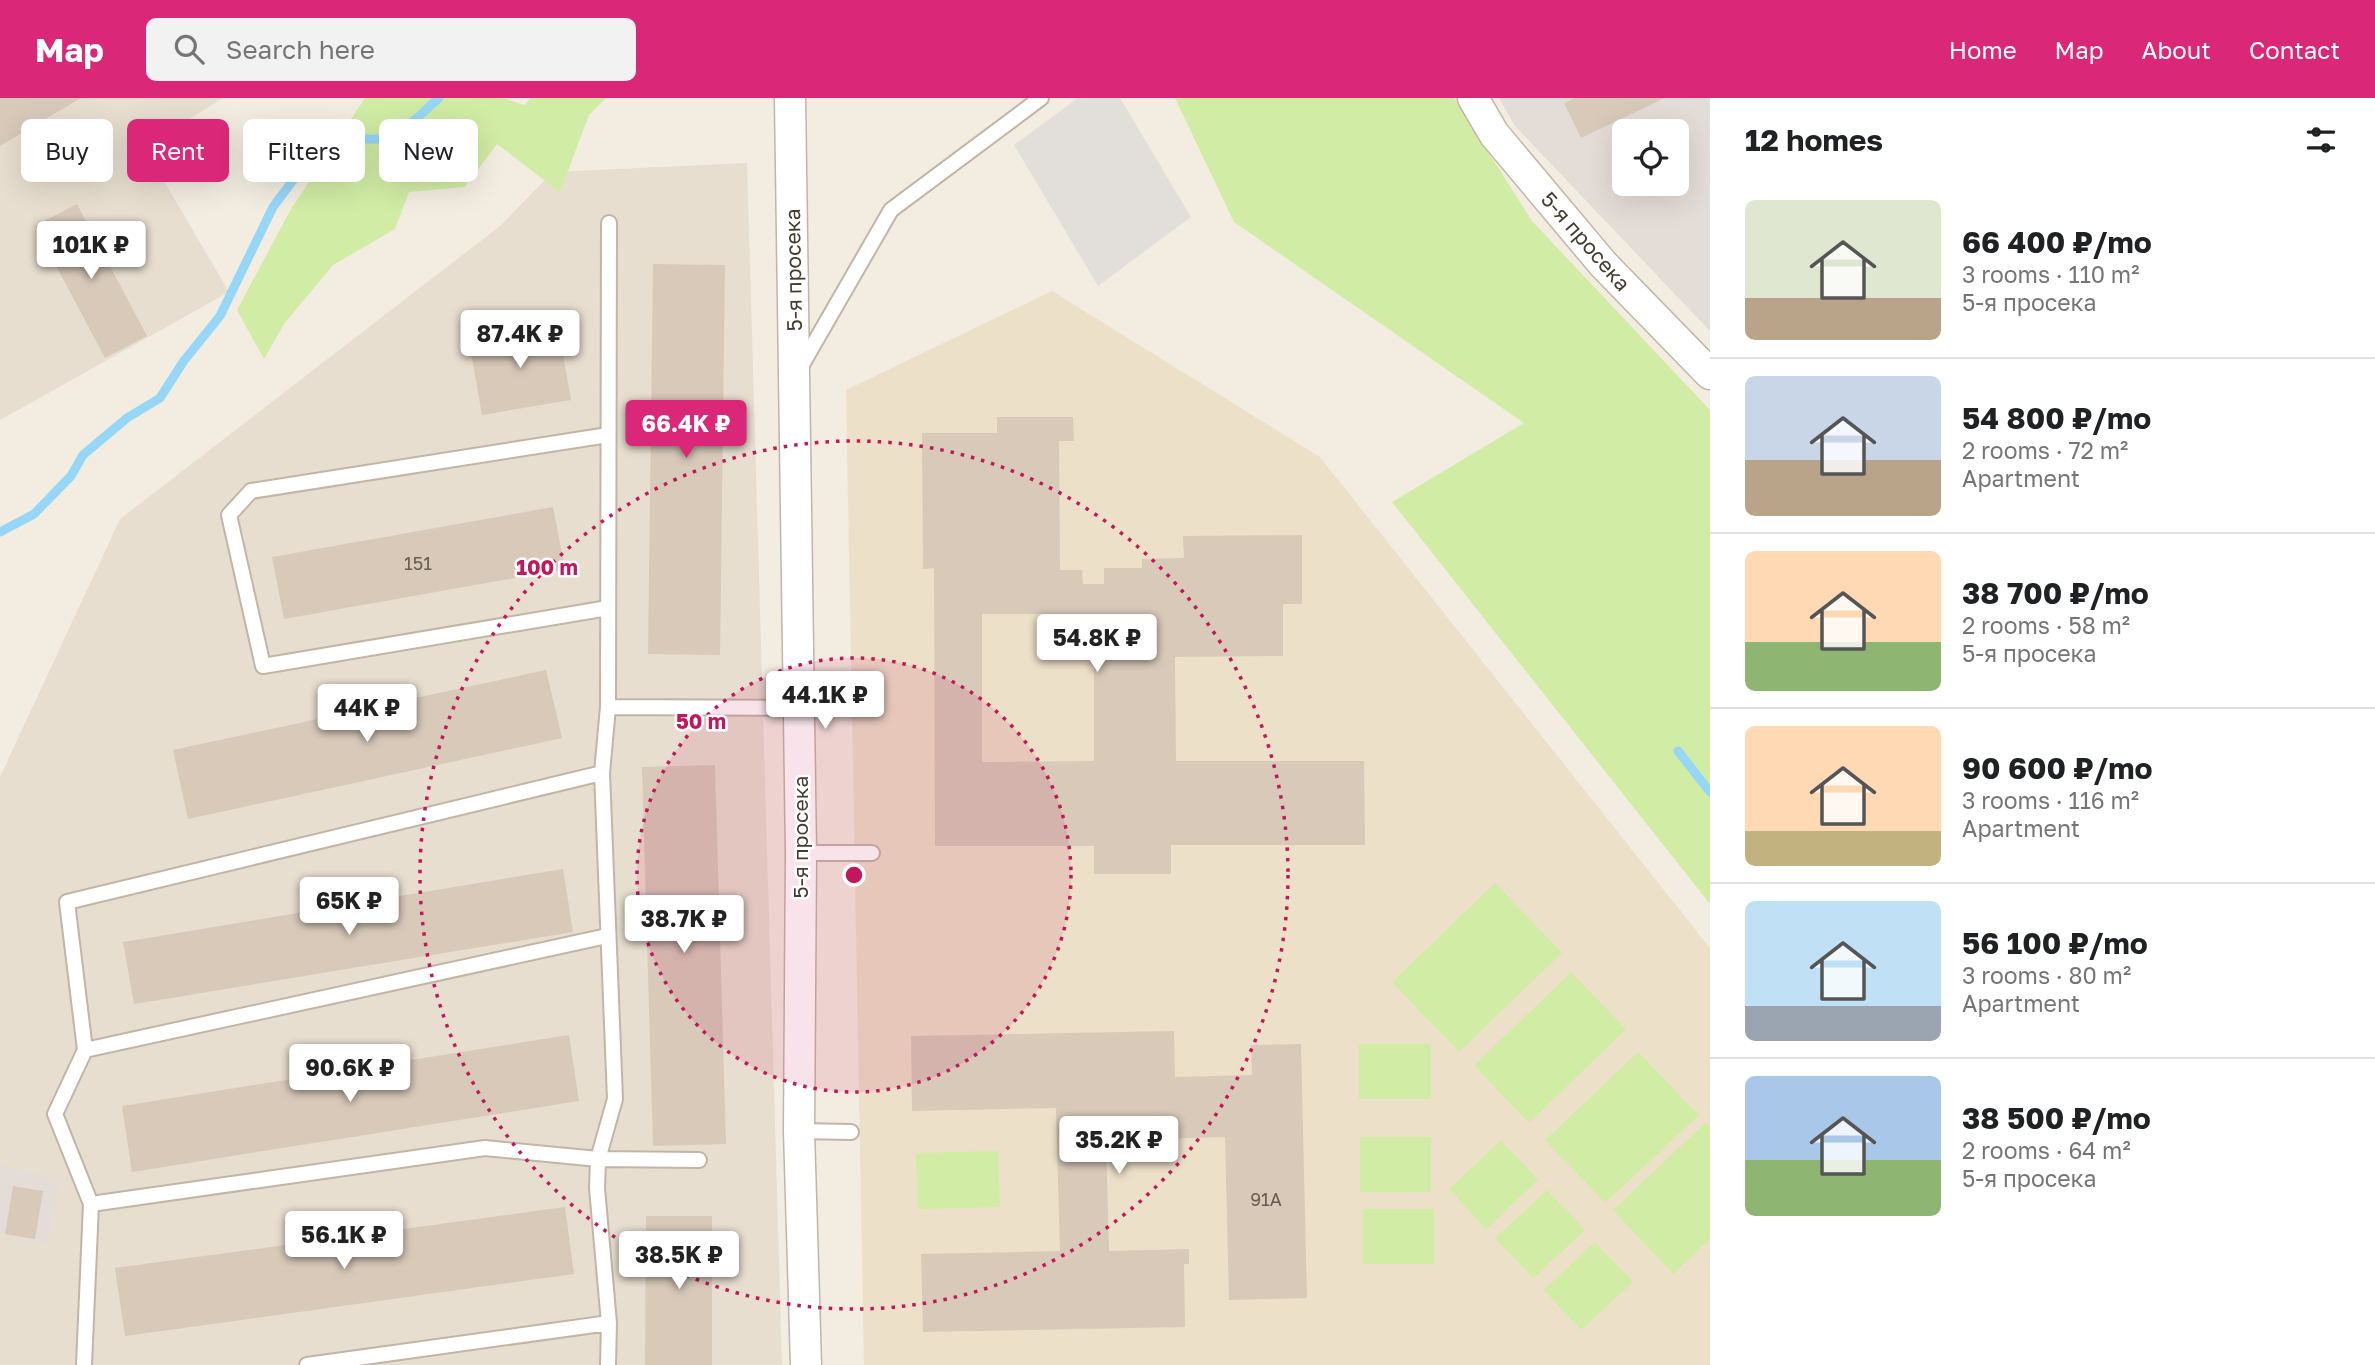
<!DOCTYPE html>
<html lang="en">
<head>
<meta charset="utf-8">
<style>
	:root { --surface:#fff; --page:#f2f2f2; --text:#202124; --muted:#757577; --line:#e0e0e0; --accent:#db2777 }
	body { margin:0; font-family:"Golos Text",sans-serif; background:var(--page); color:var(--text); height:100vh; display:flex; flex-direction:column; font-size:26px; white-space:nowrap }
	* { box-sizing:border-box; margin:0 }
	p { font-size:23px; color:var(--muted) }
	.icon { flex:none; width:38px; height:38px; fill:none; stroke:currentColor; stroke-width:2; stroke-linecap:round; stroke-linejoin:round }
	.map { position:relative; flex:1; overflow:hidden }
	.details { display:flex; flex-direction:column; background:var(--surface); width:665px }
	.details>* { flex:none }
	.banner { position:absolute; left:21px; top:21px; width:665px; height:63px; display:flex; gap:14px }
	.fabs { position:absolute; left:1612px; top:21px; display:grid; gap:14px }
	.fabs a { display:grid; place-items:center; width:77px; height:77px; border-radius:10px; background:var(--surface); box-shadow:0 7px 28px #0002; font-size:35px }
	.price { position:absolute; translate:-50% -60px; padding:0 16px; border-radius:7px; background:#fff; color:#222; font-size:23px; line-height:46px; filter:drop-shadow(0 2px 4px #0008) }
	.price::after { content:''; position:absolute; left:50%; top:42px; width:21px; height:16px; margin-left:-10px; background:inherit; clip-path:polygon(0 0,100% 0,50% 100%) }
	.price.active { background:var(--accent); color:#fff }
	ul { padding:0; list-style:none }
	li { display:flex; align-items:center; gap:21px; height:175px; padding:0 35px }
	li+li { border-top:2px solid var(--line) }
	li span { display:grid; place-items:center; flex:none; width:196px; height:140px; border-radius:10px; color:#555 }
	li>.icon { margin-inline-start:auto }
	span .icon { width:84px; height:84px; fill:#fffc; stroke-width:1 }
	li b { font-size:30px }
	h2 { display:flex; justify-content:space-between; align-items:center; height:84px; padding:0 35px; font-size:30px }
	.pill { padding:0 24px; border-radius:10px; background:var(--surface); box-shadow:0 7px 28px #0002; font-size:24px; line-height:63px }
	.pill.active { background:var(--accent); color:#fff }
	header { display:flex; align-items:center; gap:42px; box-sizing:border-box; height:98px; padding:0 35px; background:var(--accent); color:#fff }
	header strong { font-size:33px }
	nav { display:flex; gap:38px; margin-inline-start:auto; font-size:24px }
	.search { width:490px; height:63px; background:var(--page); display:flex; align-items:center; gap:18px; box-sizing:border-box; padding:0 24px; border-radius:10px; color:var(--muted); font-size:26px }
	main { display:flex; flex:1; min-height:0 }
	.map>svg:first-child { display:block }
</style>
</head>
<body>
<header>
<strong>Map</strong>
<div class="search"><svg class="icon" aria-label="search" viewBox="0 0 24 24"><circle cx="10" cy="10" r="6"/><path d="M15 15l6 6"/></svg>Search here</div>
<nav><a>Home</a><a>Map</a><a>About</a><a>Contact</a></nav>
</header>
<main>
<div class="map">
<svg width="1710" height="1267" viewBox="0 0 1710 1267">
	<rect width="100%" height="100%" fill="#f3ece1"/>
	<!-- residential -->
	<path fill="#e7decf" d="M0,0h223l-79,49 85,145 -229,128z
		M747,65l35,1202h-782v-588l120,-258 380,-293 53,-54z"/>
	<!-- industrial -->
	<path fill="#e4ddd7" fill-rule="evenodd" d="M1499,0h211v233l-195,-205zM1624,33h52v53h-52z
		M0,1067l61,15 -14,65 -47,-13z"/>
	<!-- education -->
	<path fill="#ede0c9" d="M1052,193l268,166 390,491v417h-846l-18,-975z"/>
	<!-- green -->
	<path fill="#d1eca5" d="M365,0h138l21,7 7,-7h75l-17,17 -29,77 -63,-48 -32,43 -56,5 -14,37 -62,36 -49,59 -20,35 -27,-49 54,-101z
		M1175,0h279l78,123 178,189v494l-318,-402 132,-79 -290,-201z
		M1495,785l67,70 -103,99 -67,-70z
		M1571,874l55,57 -97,94 -55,-57z
		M1359,946h72v55h-72z
		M1638,954l61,63 -94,88 -60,-63z
		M1706,1024l4,4v113l-37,35 -60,-64z
		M1360,1039h71v55h-71z
		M1501,1042l37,40 -52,49 -37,-40z
		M998,1053l2,56 -82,2 -2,-56z
		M1547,1092l38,40 -52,48 -38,-40z
		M1363,1111h71v55h-71z
		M1595,1144l38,40 -52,48 -37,-40z"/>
	<!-- parking -->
	<path fill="#e2dfdb" d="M1078,0h42l71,119 -93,69 -84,-141z"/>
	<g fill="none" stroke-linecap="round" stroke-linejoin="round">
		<!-- stream -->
		<path stroke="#96d7f7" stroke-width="9" d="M0,434l34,-18 37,-38 12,-21 44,-37 33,-20 23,-36 37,-46 53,-109 50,-67c19,-9 35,1 55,-1 24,-2 44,-27 61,-41
			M1678,653l32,41"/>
	</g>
	<!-- building -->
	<path fill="#d8c9b9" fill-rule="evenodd" d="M0,0h81l-81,48z
		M1575,0h90l-84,40 -17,-35z
		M77,106l70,132 -42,22 -70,-132z
		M653,166l72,1 -5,390 -72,-1z
		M558,228l13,74 -89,15 -13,-74z
		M997,319h76l1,24h-15l1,129h22l1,14h21v-16h38v-9l42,-1 -1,-22 119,-1v69h-19v52l-108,1 1,104h188l1,84h-194v29h-77v-28h-159l-1,-278 -11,1 -1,-136h75zM982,516h112v147l-112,1z
		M553,409l12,62 -281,50 -12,-62z
		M546,572l16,68 -374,81 -15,-69z
		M715,667l11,379 -73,2 -11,-379z
		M563,771l10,63 -439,72 -11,-62z
		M1174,933l1,46 77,-2 -1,-30 50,-1 6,254 -78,2 -4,-163 -73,2v10h-15l-1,-10 -30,1 3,111 80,-2v15h-5l1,63 -262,5 -2,-78 139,-3 -4,-143 -144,3 -1,-75z
		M569,937l10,66 -447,71 -10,-66z
		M13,1088l30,5 -8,48 -30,-5z
		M565,1109l9,67 -449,62 -10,-68z
		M646,1118h66v149h-67z"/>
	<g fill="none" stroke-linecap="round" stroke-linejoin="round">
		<!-- service casing -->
		<g stroke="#c1b6a6" stroke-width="18">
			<path id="service" d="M800,270l91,-158 150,-112
				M608,337l-357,56 -22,24 34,151 345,-58
				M608,609l1,-484
				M602,675l6,-66 191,1
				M801,755h71
				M85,952l522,-114
				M799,1033l52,1
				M91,1106l394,-56 113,11 101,1
				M84,1267l7,-161 -36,-90 30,-64 -18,-148 535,-129 13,326 -17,60 -1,29 12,135 -1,42
				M307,1267l302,-42"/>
		</g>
		<!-- minor casing -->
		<g stroke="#c1b6a6" stroke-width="33">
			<path id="minor" d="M790,0l11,755 -2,278 7,234
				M1473,0l21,36 109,130 107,110"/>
		</g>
		<!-- service -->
		<use href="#service" stroke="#fff" stroke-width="14"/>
		<!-- minor -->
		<use href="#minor" stroke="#fff" stroke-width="30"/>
	</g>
	<!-- distance rings -->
	<circle cx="854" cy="777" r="217" fill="#c2185b" fill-opacity=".12"/>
	<g fill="none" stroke="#c2185b" stroke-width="3.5" stroke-dasharray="3.5 7">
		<circle cx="854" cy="777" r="217"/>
		<circle cx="854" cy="777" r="434"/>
	</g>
	<g text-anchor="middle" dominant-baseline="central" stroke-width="5" stroke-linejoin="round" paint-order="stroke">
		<!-- number labels -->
		<g font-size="18" fill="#695e54">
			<text x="418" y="465">151</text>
			<text x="1266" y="1101">91А</text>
		</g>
		<!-- street labels -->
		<g font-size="21" fill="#443b32" stroke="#fff">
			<text transform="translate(1586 143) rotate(49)">5-я просека</text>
			<text transform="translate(793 172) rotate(-91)">5-я просека</text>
			<text transform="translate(800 739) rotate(-90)">5-я просека</text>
		</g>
	</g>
	<circle cx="854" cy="777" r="10" fill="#c2185b" stroke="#fff" stroke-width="3.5"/>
	<g font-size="21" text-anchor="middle" font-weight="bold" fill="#c2185b" stroke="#fff" stroke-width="5" stroke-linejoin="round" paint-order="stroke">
		<text x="547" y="477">100 m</text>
		<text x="701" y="631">50 m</text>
	</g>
</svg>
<div class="fabs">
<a><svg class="icon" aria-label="locate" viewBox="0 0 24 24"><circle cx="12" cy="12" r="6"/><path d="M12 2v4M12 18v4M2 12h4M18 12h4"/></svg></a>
</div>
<b class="price" style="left:91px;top:183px">101K ₽</b>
<b class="price" style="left:520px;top:272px">87.4K ₽</b>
<b class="price active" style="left:686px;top:362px">66.4K ₽</b>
<b class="price" style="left:1097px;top:576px">54.8K ₽</b>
<b class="price" style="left:825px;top:633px">44.1K ₽</b>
<b class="price" style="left:367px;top:646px">44K ₽</b>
<b class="price" style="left:349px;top:839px">65K ₽</b>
<b class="price" style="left:684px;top:857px">38.7K ₽</b>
<b class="price" style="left:350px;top:1006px">90.6K ₽</b>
<b class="price" style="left:1119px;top:1078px">35.2K ₽</b>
<b class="price" style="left:344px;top:1173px">56.1K ₽</b>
<b class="price" style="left:679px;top:1193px">38.5K ₽</b>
<div class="banner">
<a class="pill">Buy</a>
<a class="pill active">Rent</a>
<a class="pill">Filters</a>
<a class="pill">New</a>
</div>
</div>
<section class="details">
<h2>12 homes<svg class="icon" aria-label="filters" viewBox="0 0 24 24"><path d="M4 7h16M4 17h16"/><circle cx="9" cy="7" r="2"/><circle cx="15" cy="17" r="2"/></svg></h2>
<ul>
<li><span style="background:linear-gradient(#dfe7d0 70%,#b9a48a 0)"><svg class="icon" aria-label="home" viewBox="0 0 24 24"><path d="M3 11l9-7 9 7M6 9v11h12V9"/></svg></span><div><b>66 400 ₽/mo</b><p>3 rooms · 110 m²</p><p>5-я просека</p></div></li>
<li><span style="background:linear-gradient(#c9d6e8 60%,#b9a48a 0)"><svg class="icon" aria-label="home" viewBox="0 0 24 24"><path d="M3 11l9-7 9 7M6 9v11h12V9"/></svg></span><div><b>54 800 ₽/mo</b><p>2 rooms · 72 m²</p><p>Apartment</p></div></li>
<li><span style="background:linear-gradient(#ffd9b3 65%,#8fb573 0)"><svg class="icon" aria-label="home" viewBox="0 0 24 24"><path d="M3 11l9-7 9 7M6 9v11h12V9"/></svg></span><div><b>38 700 ₽/mo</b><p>2 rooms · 58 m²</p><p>5-я просека</p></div></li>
<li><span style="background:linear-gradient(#ffd9b3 75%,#c2b280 0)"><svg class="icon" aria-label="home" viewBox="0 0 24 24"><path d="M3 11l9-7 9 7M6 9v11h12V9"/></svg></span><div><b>90 600 ₽/mo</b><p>3 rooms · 116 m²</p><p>Apartment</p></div></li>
<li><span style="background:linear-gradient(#bfe0f5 75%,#9aa5b1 0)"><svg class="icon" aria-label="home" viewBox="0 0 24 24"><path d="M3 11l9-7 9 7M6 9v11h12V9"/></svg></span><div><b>56 100 ₽/mo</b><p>3 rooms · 80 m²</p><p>Apartment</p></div></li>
<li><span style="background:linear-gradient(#a9c7e8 60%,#8fb573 0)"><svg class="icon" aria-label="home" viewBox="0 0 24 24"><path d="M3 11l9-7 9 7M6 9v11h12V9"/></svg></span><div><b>38 500 ₽/mo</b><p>2 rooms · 64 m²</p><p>5-я просека</p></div></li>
</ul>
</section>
</main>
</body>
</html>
